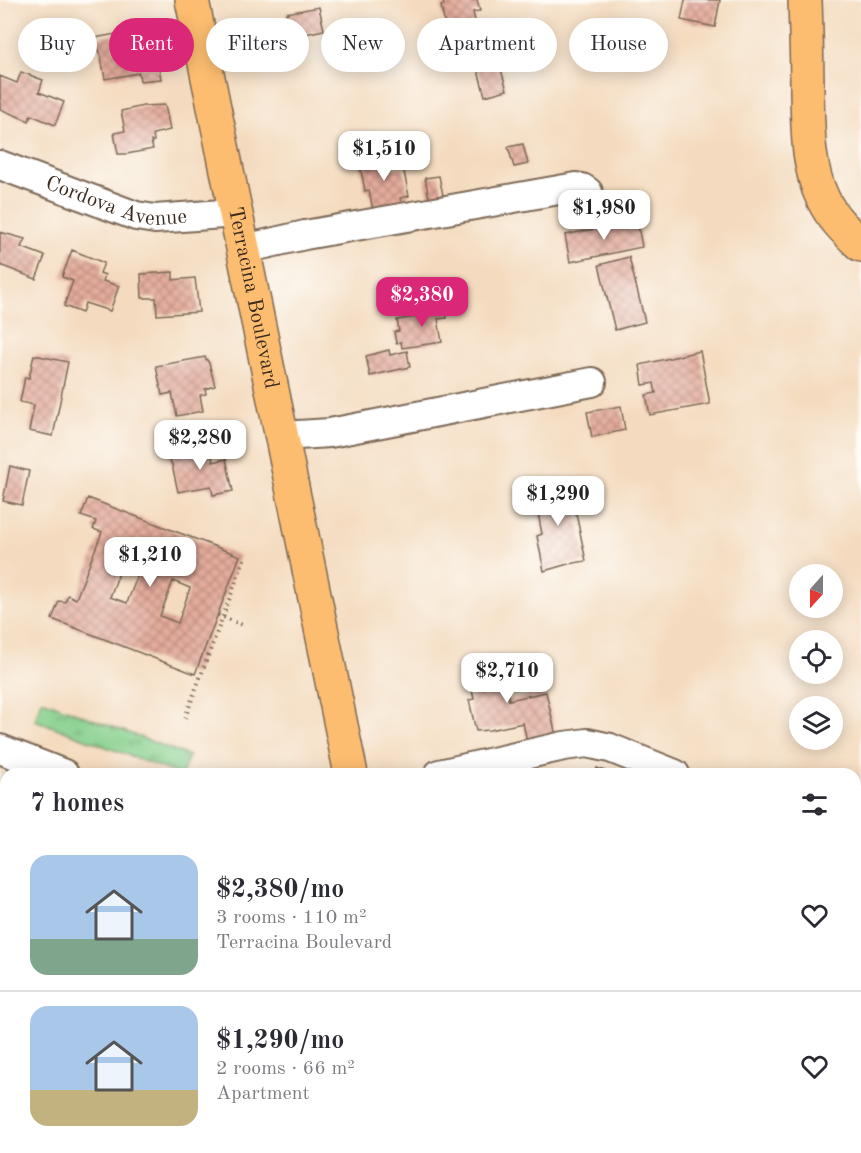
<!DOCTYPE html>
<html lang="en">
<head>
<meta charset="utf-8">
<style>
	:root { --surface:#fff; --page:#f7f7f7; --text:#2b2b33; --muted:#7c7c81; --line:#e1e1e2; --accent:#db2777 }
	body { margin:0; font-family:"Old Standard TT",serif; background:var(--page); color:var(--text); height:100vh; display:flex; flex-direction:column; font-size:22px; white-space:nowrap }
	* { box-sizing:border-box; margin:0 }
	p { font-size:20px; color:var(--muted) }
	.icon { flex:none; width:33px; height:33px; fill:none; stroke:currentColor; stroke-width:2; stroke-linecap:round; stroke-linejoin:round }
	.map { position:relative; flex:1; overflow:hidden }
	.side { position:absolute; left:0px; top:768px; width:861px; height:386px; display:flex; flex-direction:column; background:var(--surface); border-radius:18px 18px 0 0; box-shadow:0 3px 15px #0003 }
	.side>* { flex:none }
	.guide { position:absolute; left:18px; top:18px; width:825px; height:54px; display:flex; gap:12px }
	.needle { width:39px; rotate:201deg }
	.controls { position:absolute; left:789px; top:564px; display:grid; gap:12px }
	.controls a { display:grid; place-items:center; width:54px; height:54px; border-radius:50%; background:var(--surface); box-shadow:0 3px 15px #0003; font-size:30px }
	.price { position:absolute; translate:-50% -51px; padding:0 14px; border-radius:12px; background:#fff; color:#222; font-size:20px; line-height:39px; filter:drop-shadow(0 2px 3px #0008) }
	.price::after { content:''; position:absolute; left:50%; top:36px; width:18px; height:14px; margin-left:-9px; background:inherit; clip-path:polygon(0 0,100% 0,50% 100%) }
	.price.current { background:var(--accent); color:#fff }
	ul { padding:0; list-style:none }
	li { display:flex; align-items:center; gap:18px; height:150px; padding:0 30px }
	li+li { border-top:2px solid var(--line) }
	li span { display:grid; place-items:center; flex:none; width:168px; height:120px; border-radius:18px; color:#555 }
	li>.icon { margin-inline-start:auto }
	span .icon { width:72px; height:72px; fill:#fffc; stroke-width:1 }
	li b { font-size:26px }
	h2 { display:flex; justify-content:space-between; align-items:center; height:72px; padding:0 30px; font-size:26px }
	.tag { padding:0 21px; border-radius:27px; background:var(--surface); box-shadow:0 3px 15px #0003; font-size:21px; line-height:54px }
	.tag.current { background:var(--accent); color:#fff }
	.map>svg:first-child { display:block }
</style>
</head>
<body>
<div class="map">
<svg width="861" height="1153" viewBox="0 0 861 1153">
	<defs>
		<pattern id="grass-tufts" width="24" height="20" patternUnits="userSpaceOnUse" patternTransform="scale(1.5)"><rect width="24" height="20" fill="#85cf8c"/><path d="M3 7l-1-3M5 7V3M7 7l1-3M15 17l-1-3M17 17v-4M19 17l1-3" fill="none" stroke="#6ea872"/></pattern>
		<pattern id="building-cross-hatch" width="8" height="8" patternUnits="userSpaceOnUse" patternTransform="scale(1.5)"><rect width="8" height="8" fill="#e4ac9c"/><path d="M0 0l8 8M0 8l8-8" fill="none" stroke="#ba8c7f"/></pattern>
	</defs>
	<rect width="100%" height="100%" fill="#fdfcf7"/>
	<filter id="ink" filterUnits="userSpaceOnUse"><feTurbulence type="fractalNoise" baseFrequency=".0167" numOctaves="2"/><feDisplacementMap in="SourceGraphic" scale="12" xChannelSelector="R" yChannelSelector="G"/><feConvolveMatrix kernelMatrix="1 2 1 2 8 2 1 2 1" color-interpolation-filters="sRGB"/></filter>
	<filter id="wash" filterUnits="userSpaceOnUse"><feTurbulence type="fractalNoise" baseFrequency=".008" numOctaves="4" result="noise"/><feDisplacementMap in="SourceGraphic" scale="24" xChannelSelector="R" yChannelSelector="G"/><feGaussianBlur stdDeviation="1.35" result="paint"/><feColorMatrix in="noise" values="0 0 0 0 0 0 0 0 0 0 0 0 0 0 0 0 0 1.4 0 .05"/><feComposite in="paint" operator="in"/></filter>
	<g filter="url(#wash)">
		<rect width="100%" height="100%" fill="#f4dbbf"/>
		<!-- grass -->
		<path fill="url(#grass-tufts)" stroke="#607c55" stroke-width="1.5" d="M42,700l147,56 -7,18h-4l-143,-54z"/>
		<g id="blocks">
			<!-- building -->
			<path fill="url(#building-cross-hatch)" fill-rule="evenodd" d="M442,0h35l3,11 -7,1 7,32 -23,5 -5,-21 -6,2 -5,-24 3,-1z
				M685,0h35l-5,27 -34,-7z
				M319,7l5,23 -33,7 -5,-24z
				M132,31l2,11 7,-1 1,6 13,-2 6,34 -21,2 -1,-8 -34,6 -5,-27 -6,-14z
				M489,48l2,9 6,-1 10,34 -22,6 -9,-33 5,-1 -3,-11z
				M21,72l22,8 -4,12 25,10 -9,23 -24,-10 -2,6 -29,-12v-33l17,7z
				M165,105l5,25 -17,4 1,7h-3l2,8 -26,5h-9l-4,-21 11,-2 -4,-20 22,-5z
				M523,144l5,20 -14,3 -6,-20z
				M391,154l3,15 9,-2 6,29 -9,2 2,8 -29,4 -4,-20 -4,1 -6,-31z
				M439,176l4,19 -14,3 -4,-20z
				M637,220l5,27 -72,15 -5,-27z
				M0,232l25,7 -4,8 24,9 -9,23 -36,-14z
				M72,250l32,13 -4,10 5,2 -2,6 16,5 -9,25 -25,-8 -3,10 -18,-7 9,-25 -11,-4z
				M629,257l16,65 -30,8 -16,-65z
				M173,272v8l22,-2 4,34 -42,3 -1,-17h-14l-1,-24z
				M444,300l3,18 -9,1 4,23 -40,6 -1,-6 -5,1 -2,-11 5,-1 -2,-11 25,-4 11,-4 -2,-10z
				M389,350l1,5 17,-4 3,16 -40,9 -4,-20z
				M700,351l10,53 -60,11 -4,-20 10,-2 -2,-10 -11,2 -3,-20z
				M34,355l34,7 -15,74 -24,-5 5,-26 -14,-3 5,-25 4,1z
				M205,357l4,6 6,23 -10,3 1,5 -6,1 3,16 -26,5 -5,-23 -10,2 -6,-29z
				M621,406l4,24 -33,7 -5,-25z
				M205,445l2,12 5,-1 1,6 13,-3 7,32 -20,4 -2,-9 -33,6 -6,-27 -5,-13z
				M10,466l19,5 -7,34 -19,-4z
				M565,479l4,21 4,-1 13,62 -18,3 -24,7 -7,-35 5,-2 -6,-32 4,-1 -4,-16z
				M88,498l152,58 -45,118 -143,-55 7,-18 6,1 3,-7 8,4 26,-67 -9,-3 3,-8 -15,-5zM123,562l17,7 -13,34 -17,-6zM173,581l17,7 -12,35 -18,-7z
				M505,657l5,24 -5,1 4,18 37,-8 11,48 -29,6 -5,-23 -33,7 -14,1 -7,-31 5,-1 -5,-21 -5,-12z
				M597,768l16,6h-18z
				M6,828v38l-6,-2v-21z
				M0,911l6,3v30l-6,15z
				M861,1031v43l-6,3v-44z
				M855,1090l6,23v39l-34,1 -1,-5h29z
				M0,1140l6,2v6h15l15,5h-36z
				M146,1148h54l1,5h-54z
				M226,1148h18l1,5h-18z
				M268,1148h18l1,5h-18z
				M689,1148h41l3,1 -1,4h-36l-8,-3z"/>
		</g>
	</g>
	<g filter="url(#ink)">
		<use href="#blocks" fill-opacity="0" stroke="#7c6856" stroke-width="1.5"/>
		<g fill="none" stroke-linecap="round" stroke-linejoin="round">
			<!-- minor casing -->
			<g stroke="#7c6856" stroke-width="32">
				<g id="minor">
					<path id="s1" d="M0,165l136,51 19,3 81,-6"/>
					<path d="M244,249l61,-14 271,-48 6,1 6,4 5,16"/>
					<path d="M282,436l48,-3 262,-51"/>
					<path d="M0,749l64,25"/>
					<path d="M439,774l125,-28 23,-3 23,5 65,26"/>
					<path d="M855,917l6,2"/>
					<path d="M855,942l6,3"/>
					<path d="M795,1153v-5"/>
				</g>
			</g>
			<!-- major casing -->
			<g stroke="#7c6856" stroke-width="36">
				<g id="major">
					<path id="s2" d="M192,0l159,774"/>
					<path d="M805,0c1,31 2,61 2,92 1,36 0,74 16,107 9,19 23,32 38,46"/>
					<path d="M427,1148l1,5"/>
				</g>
			</g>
			<!-- path -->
			<path stroke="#7c6856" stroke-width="4" stroke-dasharray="1.5 4.5" stroke-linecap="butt" d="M218,615l27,11
				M185,718l60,-161
				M0,1021l6,-16
				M0,1043l6,2
				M0,1130l6,1
				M64,1148l13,5
				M221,1148l1,5
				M130,1153l2,-5"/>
			<!-- minor -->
			<use href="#minor" stroke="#fff" stroke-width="28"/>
			<!-- major -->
			<use href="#major" stroke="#fcbd6f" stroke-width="33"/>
		</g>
	</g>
	<g text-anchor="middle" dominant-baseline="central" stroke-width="4.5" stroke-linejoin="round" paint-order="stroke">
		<!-- street labels -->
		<g font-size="21" fill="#3b2a1e" stroke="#fdfcf7">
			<text stroke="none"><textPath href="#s1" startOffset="123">Cordova Avenue</textPath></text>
			<text stroke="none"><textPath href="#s2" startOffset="304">Terracina Boulevard</textPath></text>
		</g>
	</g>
</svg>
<div class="controls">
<a><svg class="needle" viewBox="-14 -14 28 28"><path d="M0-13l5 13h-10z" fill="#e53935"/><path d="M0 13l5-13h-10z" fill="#7c7c81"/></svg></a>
<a><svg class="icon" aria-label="locate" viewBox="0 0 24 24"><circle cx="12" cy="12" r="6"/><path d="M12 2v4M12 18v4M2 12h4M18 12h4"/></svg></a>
<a><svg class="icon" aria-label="layers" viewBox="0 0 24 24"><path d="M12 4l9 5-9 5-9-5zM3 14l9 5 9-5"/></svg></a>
</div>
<b class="price" style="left:384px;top:182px">$1,510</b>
<b class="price" style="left:604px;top:241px">$1,980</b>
<b class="price current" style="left:422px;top:328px">$2,380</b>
<b class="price" style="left:200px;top:471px">$2,280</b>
<b class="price" style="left:558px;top:527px">$1,290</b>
<b class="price" style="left:150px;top:588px">$1,210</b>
<b class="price" style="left:507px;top:704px">$2,710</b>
<div class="guide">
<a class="tag">Buy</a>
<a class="tag current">Rent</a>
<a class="tag">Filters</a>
<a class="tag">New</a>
<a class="tag">Apartment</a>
<a class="tag">House</a>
</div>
<section class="side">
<h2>7 homes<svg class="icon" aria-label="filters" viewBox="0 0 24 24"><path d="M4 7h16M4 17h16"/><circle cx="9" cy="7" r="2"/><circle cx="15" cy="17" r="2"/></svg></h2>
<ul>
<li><span style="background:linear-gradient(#a9c7e8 70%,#7fa58c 0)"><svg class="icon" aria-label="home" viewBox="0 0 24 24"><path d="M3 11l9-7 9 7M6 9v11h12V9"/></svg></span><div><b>$2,380/mo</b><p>3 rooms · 110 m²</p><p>Terracina Boulevard</p></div><svg class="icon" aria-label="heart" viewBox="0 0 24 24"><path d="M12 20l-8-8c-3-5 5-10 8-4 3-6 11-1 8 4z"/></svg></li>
<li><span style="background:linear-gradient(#a9c7e8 70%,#c2b280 0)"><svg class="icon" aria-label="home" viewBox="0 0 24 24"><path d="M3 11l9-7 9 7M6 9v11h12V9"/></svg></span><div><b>$1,290/mo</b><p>2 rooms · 66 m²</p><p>Apartment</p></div><svg class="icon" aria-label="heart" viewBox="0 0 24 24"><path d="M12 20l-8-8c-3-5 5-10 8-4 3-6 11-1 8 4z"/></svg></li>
</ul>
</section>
</div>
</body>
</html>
